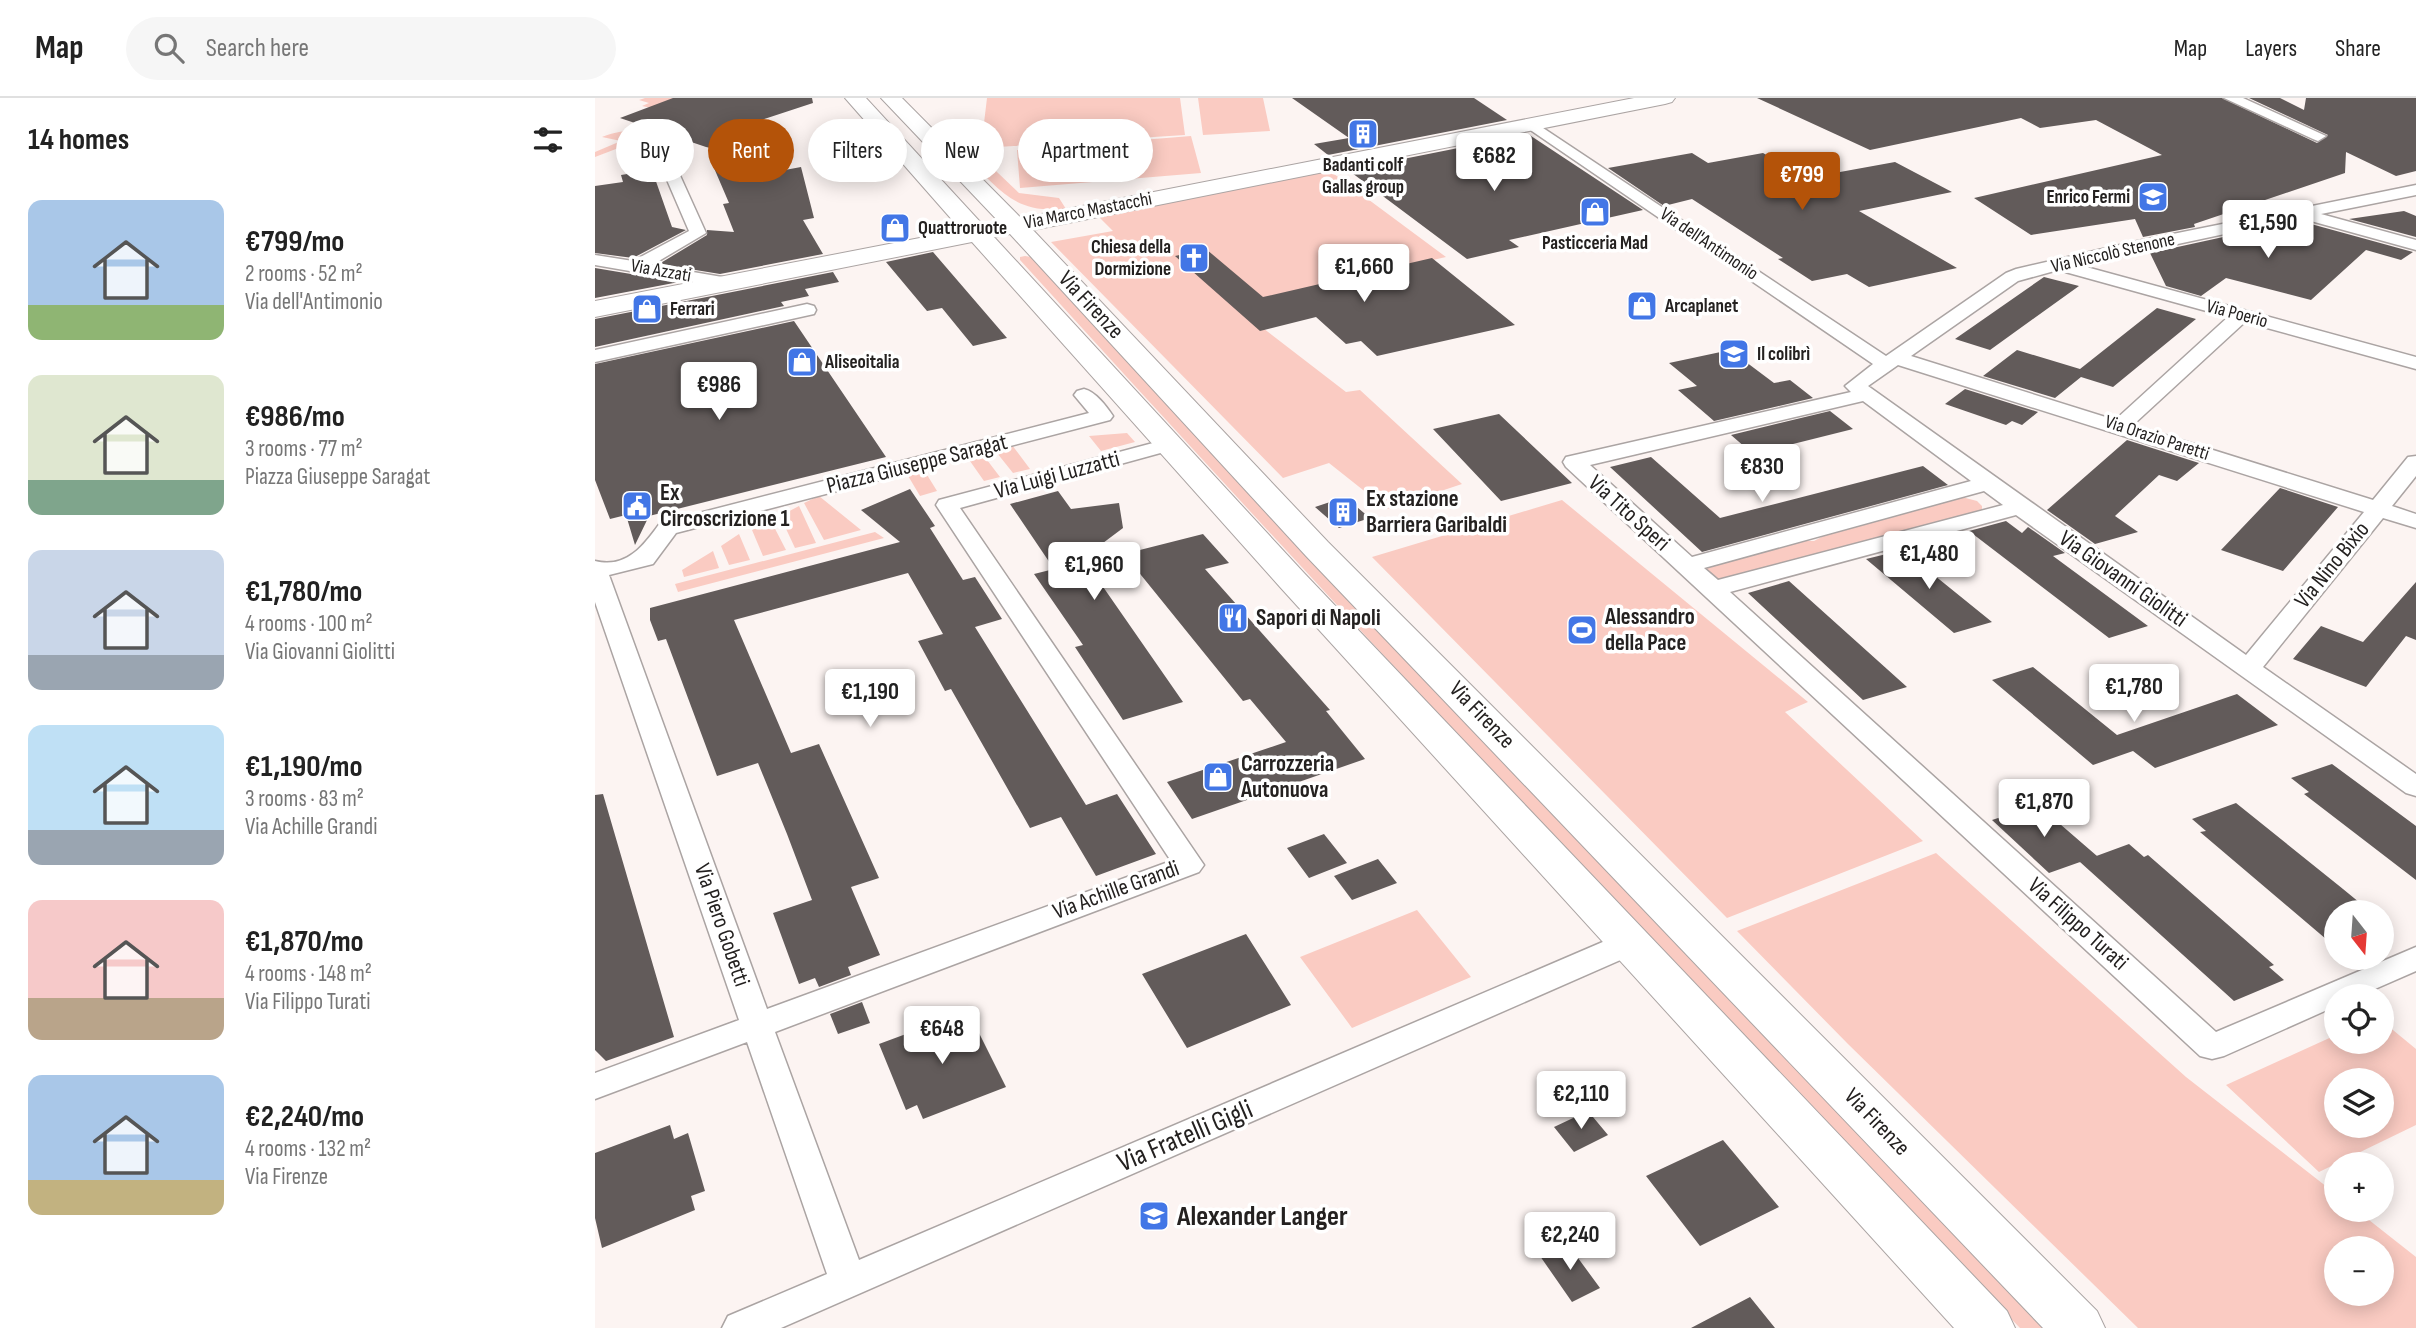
<!DOCTYPE html>
<html lang="en">
<head>
<meta charset="utf-8">
<style>
	:root { --surface:#fff; --page:#f6f6f6; --text:#222; --muted:#767676; --line:#e0e0e0; --accent:#b45309 }
	body { margin:0; font-family:"Sofia Sans Condensed",sans-serif; background:var(--page); color:var(--text); height:100vh; display:flex; flex-direction:column; font-size:26px; white-space:nowrap }
	* { box-sizing:border-box; margin:0 }
	p { font-size:23px; color:var(--muted) }
	.icon { flex:none; width:38px; height:38px; fill:none; stroke:currentColor; stroke-width:2; stroke-linecap:round; stroke-linejoin:round }
	.map { position:relative; flex:1; overflow:hidden }
	.sheet { display:flex; flex-direction:column; background:var(--surface); width:595px }
	.sheet>* { flex:none }
	.guide { position:absolute; left:21px; top:21px; width:665px; height:63px; display:flex; gap:14px }
	.needle { width:46px; rotate:163deg }
	.tools { position:absolute; left:1729px; top:802px; display:grid; gap:14px }
	.tools a { display:grid; place-items:center; width:70px; height:70px; border-radius:50%; background:var(--surface); box-shadow:0 4px 18px #0003; font-size:35px }
	.price { position:absolute; translate:-50% -60px; padding:0 16px; border-radius:7px; background:#fff; color:#222; font-size:23px; line-height:46px; filter:drop-shadow(0 2px 4px #0008) }
	.price::after { content:''; position:absolute; left:50%; top:42px; width:21px; height:16px; margin-left:-10px; background:inherit; clip-path:polygon(0 0,100% 0,50% 100%) }
	.price.current { background:var(--accent); color:#fff }
	ul { padding:0; list-style:none }
	li { display:flex; align-items:center; gap:21px; height:175px; padding:0 28px }
	li span { display:grid; place-items:center; flex:none; width:196px; height:140px; border-radius:14px; color:#555 }
	li>.icon { margin-inline-start:auto }
	span .icon { width:84px; height:84px; fill:#fffc; stroke-width:1 }
	li b { font-size:30px }
	h2 { display:flex; justify-content:space-between; align-items:center; height:84px; padding:0 28px; font-size:30px }
	.chip { padding:0 24px; border-radius:32px; background:var(--surface); box-shadow:0 4px 18px #0003; font-size:24px; line-height:63px }
	.chip.current { background:var(--accent); color:#fff }
	header { display:flex; align-items:center; gap:42px; box-sizing:border-box; height:98px; padding:0 35px; background:var(--surface); border-bottom:2px solid var(--line) }
	header strong { font-size:33px }
	nav { display:flex; gap:38px; margin-inline-start:auto; font-size:24px }
	.search { width:490px; height:63px; background:var(--page); display:flex; align-items:center; gap:18px; box-sizing:border-box; padding:0 24px; border-radius:38px; color:var(--muted); font-size:26px }
	main { display:flex; flex:1; min-height:0 }
	.map>svg:first-child { display:block }
</style>
</head>
<body>
<header>
<strong>Map</strong>
<div class="search"><svg class="icon" aria-label="search" viewBox="0 0 24 24"><circle cx="10" cy="10" r="6"/><path d="M15 15l6 6"/></svg>Search here</div>
<nav><a>Map</a><a>Layers</a><a>Share</a></nav>
</header>
<main>
<section class="sheet">
<h2>14 homes<svg class="icon" aria-label="filters" viewBox="0 0 24 24"><path d="M4 7h16M4 17h16"/><circle cx="9" cy="7" r="2"/><circle cx="15" cy="17" r="2"/></svg></h2>
<ul>
<li><span style="background:linear-gradient(#a9c7e8 75%,#8fb573 0)"><svg class="icon" aria-label="home" viewBox="0 0 24 24"><path d="M3 11l9-7 9 7M6 9v11h12V9"/></svg></span><div><b>€799/mo</b><p>2 rooms · 52 m²</p><p>Via dell'Antimonio</p></div></li>
<li><span style="background:linear-gradient(#dfe7d0 75%,#7fa58c 0)"><svg class="icon" aria-label="home" viewBox="0 0 24 24"><path d="M3 11l9-7 9 7M6 9v11h12V9"/></svg></span><div><b>€986/mo</b><p>3 rooms · 77 m²</p><p>Piazza Giuseppe Saragat</p></div></li>
<li><span style="background:linear-gradient(#c9d6e8 75%,#9aa5b1 0)"><svg class="icon" aria-label="home" viewBox="0 0 24 24"><path d="M3 11l9-7 9 7M6 9v11h12V9"/></svg></span><div><b>€1,780/mo</b><p>4 rooms · 100 m²</p><p>Via Giovanni Giolitti</p></div></li>
<li><span style="background:linear-gradient(#bfe0f5 75%,#9aa5b1 0)"><svg class="icon" aria-label="home" viewBox="0 0 24 24"><path d="M3 11l9-7 9 7M6 9v11h12V9"/></svg></span><div><b>€1,190/mo</b><p>3 rooms · 83 m²</p><p>Via Achille Grandi</p></div></li>
<li><span style="background:linear-gradient(#f6c9c9 70%,#b9a48a 0)"><svg class="icon" aria-label="home" viewBox="0 0 24 24"><path d="M3 11l9-7 9 7M6 9v11h12V9"/></svg></span><div><b>€1,870/mo</b><p>4 rooms · 148 m²</p><p>Via Filippo Turati</p></div></li>
<li><span style="background:linear-gradient(#a9c7e8 75%,#c2b280 0)"><svg class="icon" aria-label="home" viewBox="0 0 24 24"><path d="M3 11l9-7 9 7M6 9v11h12V9"/></svg></span><div><b>€2,240/mo</b><p>4 rooms · 132 m²</p><p>Via Firenze</p></div></li>
</ul>
</section>
<div class="map">
<svg width="1821" height="1230" viewBox="0 0 1821 1230">
	<rect width="100%" height="100%" fill="#fcf4f2"/>
	<!-- green -->
	<path fill="#facbc2" fill-rule="evenodd" d="M50,0h32l41,12 -123,47v-5l26,-11 -19,-4c22,-9 34,-4 56,-12l7,-14 -23,-5 7,-3 -10,-3z
		M392,0h193l5,37 -204,13z
		M603,0h65l7,33 -67,4z
		M596,38l10,37 -181,15 -3,-38z
		M381,54l43,41 40,5 7,11c-54,5 -67,-21 -103,-55z
		M735,73l116,86 -213,48 113,87 14,-2 102,94 -75,25 -58,-46 -46,15 -232,-236 62,-11 -14,-14z
		M430,158l6,1 1017,1071h-28c-338,-352 -672,-707 -1000,-1068v-3z
		M532,335l8,9 -34,9 -12,-15z
		M417,347l18,24 -17,4 -20,-25z
		M386,354l19,25 -16,4 -19,-27z
		M326,367l16,26 -17,5 -16,-27z
		M1359,397l23,6 5,5v6l-234,69 -45,1 -12,-19 57,-22h66l21,-11z
		M224,398l42,34 -37,10 -20,-37z
		M967,402l246,202 -23,10 138,129 -196,77 -355,-361z
		M204,408l17,37 -21,5 -15,-32z
		M176,423l15,29 -23,6 -11,-26z
		M280,434l9,6 -206,54 -3,-8z
		M144,436l11,26 -21,5 -8,-19z
		M118,453l6,17 -35,9 -2,-7z
		M1341,755l250,224 150,117v15h19l61,48v71h-278l-290,-284 -111,-113zM1741,1150h46v45h-46z
		M822,812l54,67 -119,51 -52,-71z
		M1787,923l34,28v76l-97,47 -93,-87 110,-50v6h46zM1741,982h46v45h-46z"/>
	<!-- building -->
	<path fill="#625b5a" d="M78,0h139l1,5 -82,27 11,25 -36,-8 -86,-29z
		M697,0h182l33,22 -179,35 -14,-11 35,-6z
		M1162,0h465l95,45 11,-8 -79,-37h31l24,12 2,-12h110v73l-20,5 -50,-24 -1,21 -151,51 1,3 -52,10 -8,-18 -104,16 -57,-37 188,-43 -66,-35 -56,8 -19,-10 -151,32z
		M933,36l115,76 -134,30 10,7 -52,12 -119,-89z
		M1097,55l16,10 55,-10 44,25 88,-16 57,30 -93,19 98,57 -88,19 -22,-13 -35,7 -34,-22 5,-1 -91,-59 -28,7 -56,-38z
		M148,58l9,20 49,-9 13,51 -11,2 20,34 -103,20 -61,-10 48,-29v-5l27,2 -11,-28 6,-1 -18,-42z
		M57,72l20,57 14,3 -53,28 -38,-5v-67l28,-4 -2,-7z
		M1809,113l12,5v21l-67,-18z
		M1716,126l102,28 -12,8 -35,-10 -55,50 -85,-22 -25,18 -35,-10 -16,-33 87,-19z
		M611,151l57,48 169,-39 83,67 -138,31 -16,-15 -15,3 -30,-27 -56,14 -85,-75z
		M338,154l74,86 -34,8 -31,-38 -15,3 -41,-49z
		M0,170l84,14 -84,16z
		M238,174l6,10 -34,7 4,7 -28,6 3,4 -189,41v-28z
		M1449,179l35,9 -89,64 -35,-11z
		M1562,210l39,11 -83,68 -32,-10 -26,21 -72,-22 34,-26 63,19z
		M199,223l92,136 -237,59 -14,29 -9,-30 -16,4 -15,-39v-116z
		M1135,252l44,33 16,-3 23,18 -99,23 -36,-31 19,-4 -28,-23z
		M1370,291l73,23 -16,13 -10,-4 -6,4 -61,-21z
		M1235,313l23,18 -100,25 -22,-19z
		M904,316l73,69 -71,18 -68,-72z
		M1532,342l72,23 -22,18 -18,-6 -44,41 23,16 -43,12 -48,-34z
		M1056,359l69,61 203,-52 25,19 -246,67 -92,-85z
		M1685,390l58,19 -55,64 -62,-21z
		M315,391l25,37 -5,2 33,52 12,-3 27,42 -27,8 111,178 31,-11 39,60 -60,22 -35,-59 -31,11 -79,-139 -6,2 -27,-50 25,-7 -35,-61 -174,47 57,133 28,-9 60,134 -28,9 29,68 -32,12 3,8 -32,12 -4,-9 -16,6 -26,-71 39,-13 -25,-66 -29,-71 -41,13 -51,-137 -8,2 -8,-21v-12l250,-66 -39,-32z
		M463,393l13,18 48,-6 4,25 -40,30 100,144 -60,18 -48,-73 8,-2 -49,-71 20,-5 -44,-65z
		M750,399l25,21 -31,10 -24,-21z
		M1411,423l16,12 6,-6 37,26 -12,3 95,70 -39,12 -140,-107z
		M608,436l26,29 -24,6 125,141 -4,1 39,48 -173,60 -25,-37 119,-40 -36,-43 -7,2 -119,-147z
		M1308,452l89,72 -38,11 -88,-74z
		M1194,483l118,106 -44,13 -115,-107z
		M1821,484v58l-10,-4 -40,51 -73,-28 28,-33 42,16z
		M1438,569l84,68 120,-41 41,31 -123,43 -22,-17 -40,14 -101,-85z
		M1737,666l84,62v54l-112,-86 5,-2 -18,-14z
		M8,696l71,243 -68,24 -11,-11v-255z
		M1641,705l107,86 28,23h-35v28l-4,-3 -6,2 -126,-107 6,-1 -14,-12z
		M1443,707l59,51 -48,17 -57,-53z
		M729,736l23,29 -38,15 -22,-30z
		M1534,746l15,13 4,-2 126,110 -5,2 15,13 -50,21 -154,-139z
		M783,761l19,24 -45,17 -18,-24z
		M651,836l45,71 -104,43 -45,-74z
		M267,904l8,21 -32,11 -8,-20z
		M373,913l38,76 -83,32 -6,-14 -11,5 -27,-66z
		M993,1013l20,24 -34,17 -20,-25z
		M75,1027l4,14 14,-6 17,58 -14,5 4,14 -93,38 -7,-30v-65z
		M1128,1042l56,67 -79,39 -54,-70z
		M972,1145l33,45 -28,14 -32,-46z
		M1155,1199l25,31h-84z"/>
	<g fill="none" stroke-linecap="round" stroke-linejoin="round">
		<!-- street casing -->
		<g stroke="#aba4a3" stroke-width="3">
			<path id="street" d="M1629,0h19l83,38 -8,5 -5,-2z
				M936,22l355,236 120,-83 10,-4 117,-27 283,-57v10l-95,19 95,26v10l-116,-32 -221,47 337,92v12l-171,-47 -112,103 240,75 35,-43 8,-1v20l-24,30 24,8v14l-33,-10 -120,149 153,107v22l-10,-3 -390,-278 -286,77 486,440 200,-85v24l-57,25h-23v10l-112,50 -12,3 -12,-3 -634,-589 -3,-5 3,-5 285,-65 -6,-6 28,-22 -347,-237 -2,-3 2,-3zM1463,172l170,47 -113,103 -204,-64 107,-75zM1303,267l466,147 -118,143 -378,-269zM1268,303l108,80 -279,76 -102,-92zM1389,393l19,14 -285,75 -14,-12z
				M39,50l39,12 33,73 -54,32 82,14 3,4 -3,4 -6,1 -133,-23v-10l38,6 56,-30 -28,-65 -32,-10 -3,-3 3,-3z
				M212,206l7,2 2,4 -2,4 -219,48v-12z
				M489,291c12,3 22,17 29,27l-3,4 -434,113 -23,31 -44,11 158,434 404,-148 -235,-356 3,-5 229,-61 7,2 4,4 -4,4 -215,59 244,357 -5,7 -424,160 84,228 760,-325 11,-3 11,3 4,8 -4,8 -860,377h-59l6,-12 99,-42 -80,-232 -152,57v-26l144,-53 -144,-418v-41c32,8 49,-16 65,-38l429,-110 -15,-18 3,-4z"/>
		</g>
		<!-- secondary casing -->
		<g stroke="#aba4a3" stroke-width="2">
			<path id="secondary" d="M250,0h21l117,127 16,-3 -118,-124h21l119,120 613,-120h41l-3,4 -7,2 -632,126 295,312 769,769 8,17h-62l-737,-772 -296,-322 -16,3 310,336 703,738 8,17h-61l-674,-741 -308,-345 -377,75v-16l366,-71z"/>
		</g>
		<!-- street -->
		<use href="#street" fill="#fff" fill-rule="evenodd"/>
		<!-- secondary -->
		<use href="#secondary" fill="#fff" fill-rule="evenodd"/>
	</g>
	<!-- icons -->
	<defs>
		<g id="building-square" transform="scale(1.575)"><rect x="-9" y="-9" width="18" height="18" rx="4" fill="#4276e6" stroke="#fff"/><path d="M-4-6H4V6H1V3H-1V6H-4ZM-2.5-4.3h1.7v1.8h-1.7ZM.8-4.3h1.7v1.8H.8ZM-2.5-1h1.7V.8h-1.7ZM.8-1h1.7V.8H.8Z" fill="#fff"/></g>
		<g id="school-square" transform="scale(1.575)"><rect x="-9" y="-9" width="18" height="18" rx="4" fill="#4276e6" stroke="#fff"/><path d="M0-5L7-2L0 1L-7-2ZM-4 1L0 2.5L4 1V4Q0 6-4 4Z" fill="#fff"/></g>
		<g id="shop-square" transform="scale(1.575)"><rect x="-9" y="-9" width="18" height="18" rx="4" fill="#4276e6" stroke="#fff"/><path d="M-5-2.5h2.3a2.7 3.5 0 0 1 5.4 0H5L5.5 6h-11ZM-1.5-2.5h3a1.5 2.3 0 0 0-3 0Z" fill="#fff"/></g>
		<g id="church-square" transform="scale(1.575)"><rect x="-9" y="-9" width="18" height="18" rx="4" fill="#4276e6" stroke="#fff"/><path d="M-1.2-6h2.4v3.5h3.3v2.4h-3.3V6h-2.4V-.1h-3.3v-2.4h3.3Z" fill="#fff"/></g>
		<g id="civic-square" transform="scale(1.575)"><rect x="-9" y="-9" width="18" height="18" rx="4" fill="#4276e6" stroke="#fff"/><path d="M-.6-6.5H3V-4.5H.6V-3L4-1V1h2V6H-6V1h2V-1L-.6-3ZM-1.2 2.5V6h2.4V2.5Z" fill="#fff"/></g>
		<g id="restaurant-square" transform="scale(1.575)"><rect x="-9" y="-9" width="18" height="18" rx="4" fill="#4276e6" stroke="#fff"/><path d="M-5-6h1v4h1v-4h1v4h1v-4h1v5L-1.5 .5V6h-2V.5L-5-1ZM5-6V6H3V1.5H1.5Q1.5-4 5-6Z" fill="#fff"/></g>
		<g id="stadium-square" transform="scale(1.575)"><rect x="-9" y="-9" width="18" height="18" rx="4" fill="#4276e6" stroke="#fff"/><path d="M0-5a6.5 5 0 1 0 0 10a6.5 5 0 1 0 0-10ZM-3.5-1.8h7v3.6h-7Z" fill="#fff"/></g>
	</defs>
	<g fill-rule="evenodd">
		<use href="#building-square" x="768" y="36"/>
		<use href="#school-square" x="1558" y="99"/>
		<use href="#shop-square" x="1000" y="114"/>
		<use href="#shop-square" x="300" y="130"/>
		<use href="#church-square" x="599" y="160"/>
		<use href="#shop-square" x="1047" y="208"/>
		<use href="#shop-square" x="52" y="211"/>
		<use href="#school-square" x="1139" y="256"/>
		<use href="#shop-square" x="207" y="264"/>
		<use href="#civic-square" x="42" y="408"/>
		<use href="#building-square" x="748" y="414"/>
		<use href="#restaurant-square" x="638" y="520"/>
		<use href="#stadium-square" x="987" y="532"/>
		<use href="#shop-square" x="623" y="679"/>
		<use href="#school-square" x="559" y="1118"/>
	</g>
	<g text-anchor="middle" dominant-baseline="central" stroke-width="7" stroke-linejoin="round" paint-order="stroke">
		<!-- far-poi labels -->
		<g font-size="19" font-weight="bold" fill="#242120" stroke="#fff" text-anchor="start">
			<text x="768" y="67" text-anchor="middle">Badanti colf<tspan x="768" dy="22">Gallas group</tspan></text>
			<text x="1535" y="99" text-anchor="end">Enrico Fermi</text>
			<text x="323" y="130">Quattroruote</text>
			<text x="1000" y="145" text-anchor="middle">Pasticceria Mad</text>
			<text x="576" y="149" text-anchor="end">Chiesa della<tspan x="576" dy="22">Dormizione</tspan></text>
			<text x="1070" y="208">Arcaplanet</text>
			<text x="75" y="211">Ferrari</text>
			<text x="1162" y="256">Il colibrì</text>
			<text x="230" y="264">Aliseoitalia</text>
		</g>
		<!-- far-street labels -->
		<g font-size="19" fill="#242120" stroke="#fff">
			<text transform="translate(493 113) rotate(-11)">Via Marco Mastacchi</text>
			<text transform="translate(1114 146) rotate(34)">Via dell'Antimonio</text>
			<text transform="translate(1518 155) rotate(-13)">Via Niccolò Stenone</text>
			<text transform="translate(66 173) rotate(10)">Via Azzati</text>
			<text transform="translate(1642 216) rotate(15)">Via Poerio</text>
			<text transform="translate(1562 340) rotate(18)">Via Orazio Paretti</text>
		</g>
		<!-- street labels -->
		<g font-size="23" fill="#242120" stroke="#fff">
			<text transform="translate(496 207) rotate(47)">Via Firenze</text>
			<text transform="translate(322 366) rotate(-14)">Piazza Giuseppe Saragat</text>
			<text transform="translate(462 377) rotate(-15)">Via Luigi Luzzatti</text>
			<text transform="translate(1034 415) rotate(42)">Via Tito Speri</text>
			<text transform="translate(1737 467) rotate(-51)">Via Nino Bixio</text>
			<text transform="translate(1528 481) rotate(35)">Via Giovanni Giolitti</text>
			<text transform="translate(887 617) rotate(46)">Via Firenze</text>
			<text transform="translate(521 792) rotate(-20)">Via Achille Grandi</text>
			<text transform="translate(1483 826) rotate(42)">Via Filippo Turati</text>
			<text transform="translate(127 827) rotate(71)">Via Piero Gobetti</text>
			<text transform="translate(1282 1024) rotate(46)">Via Firenze</text>
		</g>
		<!-- poi labels -->
		<g font-size="23" font-weight="bold" fill="#242120" stroke="#fff" text-anchor="start">
			<text x="65" y="395">Ex<tspan x="65" dy="26">Circoscrizione 1</tspan></text>
			<text x="771" y="401">Ex stazione<tspan x="771" dy="26">Barriera Garibaldi</tspan></text>
			<text x="1010" y="519">Alessandro<tspan x="1010" dy="26">della Pace</tspan></text>
			<text x="661" y="520">Sapori di Napoli</text>
			<text x="646" y="666">Carrozzeria<tspan x="646" dy="26">Autonuova</tspan></text>
		</g>
		<!-- near-street labels -->
		<g font-size="28" fill="#242120" stroke="#fff">
			<text transform="translate(590 1038) rotate(-23)">Via Fratelli Gigli</text>
		</g>
		<!-- near-poi labels -->
		<g font-size="28" font-weight="bold" fill="#242120" stroke="#fff" text-anchor="start">
			<text x="582" y="1118">Alexander Langer</text>
		</g>
	</g>
</svg>
<div class="tools">
<a><svg class="needle" viewBox="-14 -14 28 28"><path d="M0-13l5 13h-10z" fill="#e53935"/><path d="M0 13l5-13h-10z" fill="#767676"/></svg></a>
<a><svg class="icon" aria-label="locate" viewBox="0 0 24 24"><circle cx="12" cy="12" r="6"/><path d="M12 2v4M12 18v4M2 12h4M18 12h4"/></svg></a>
<a><svg class="icon" aria-label="layers" viewBox="0 0 24 24"><path d="M12 4l9 5-9 5-9-5zM3 14l9 5 9-5"/></svg></a>
<a>+</a>
<a>−</a>
</div>
<b class="price" style="left:899px;top:95px">€682</b>
<b class="price current" style="left:1207px;top:114px">€799</b>
<b class="price" style="left:1673px;top:162px">€1,590</b>
<b class="price" style="left:769px;top:206px">€1,660</b>
<b class="price" style="left:124px;top:324px">€986</b>
<b class="price" style="left:1167px;top:406px">€830</b>
<b class="price" style="left:1334px;top:493px">€1,480</b>
<b class="price" style="left:499px;top:504px">€1,960</b>
<b class="price" style="left:1539px;top:626px">€1,780</b>
<b class="price" style="left:275px;top:631px">€1,190</b>
<b class="price" style="left:1449px;top:741px">€1,870</b>
<b class="price" style="left:347px;top:968px">€648</b>
<b class="price" style="left:986px;top:1033px">€2,110</b>
<b class="price" style="left:975px;top:1174px">€2,240</b>
<div class="guide">
<a class="chip">Buy</a>
<a class="chip current">Rent</a>
<a class="chip">Filters</a>
<a class="chip">New</a>
<a class="chip">Apartment</a>
</div>
</div>
</main>
</body>
</html>
